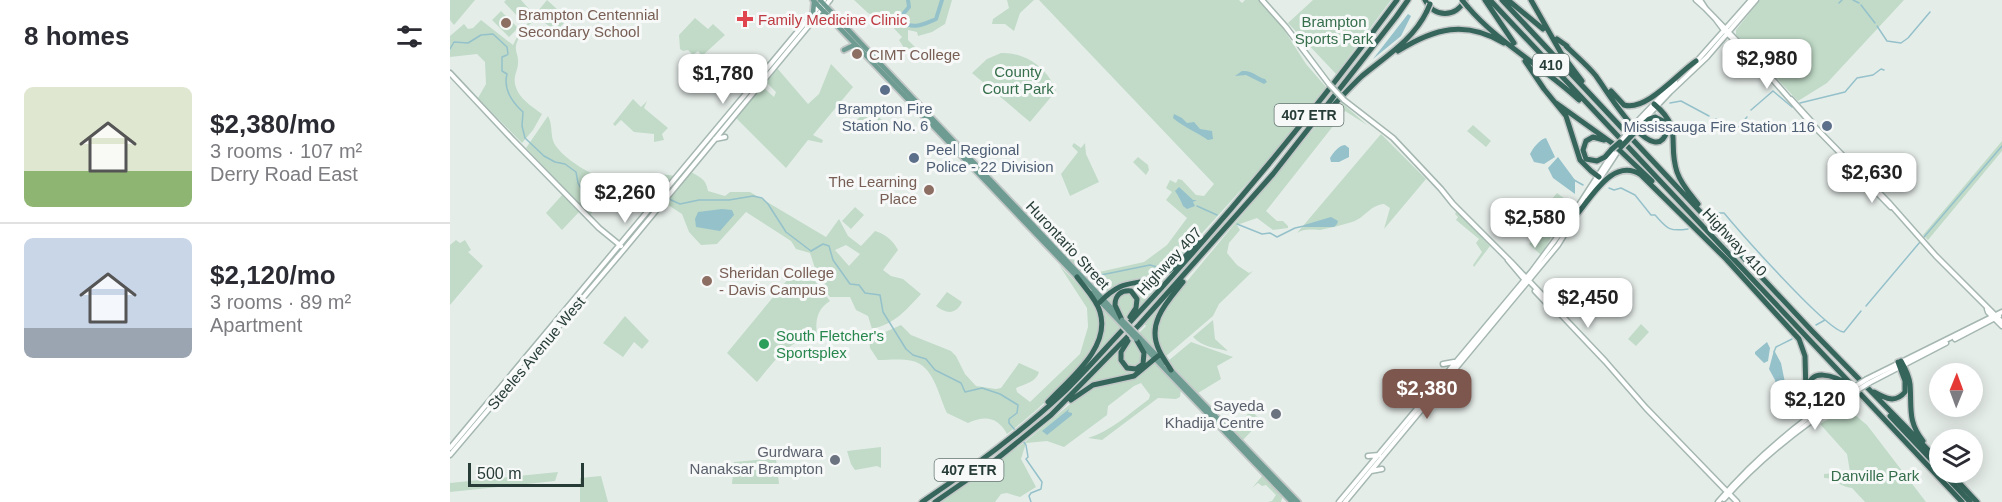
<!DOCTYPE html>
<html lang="en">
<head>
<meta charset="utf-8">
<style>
	:root { --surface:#fff; --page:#f2f2f3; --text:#2b2b33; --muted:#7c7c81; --line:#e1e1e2; --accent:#7d574e }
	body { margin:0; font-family:Arial,sans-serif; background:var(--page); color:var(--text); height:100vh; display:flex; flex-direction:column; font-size:22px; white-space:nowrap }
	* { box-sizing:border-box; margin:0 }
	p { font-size:20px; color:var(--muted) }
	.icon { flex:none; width:33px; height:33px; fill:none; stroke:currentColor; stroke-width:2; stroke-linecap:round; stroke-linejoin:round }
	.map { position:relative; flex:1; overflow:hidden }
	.side { display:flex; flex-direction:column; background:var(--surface); width:450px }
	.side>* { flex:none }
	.needle { width:39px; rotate:1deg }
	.buttons { position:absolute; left:1479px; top:363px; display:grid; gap:12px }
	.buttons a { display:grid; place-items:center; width:54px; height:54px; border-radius:50%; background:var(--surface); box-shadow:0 3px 15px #0003; font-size:30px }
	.scale { position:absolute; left:18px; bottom:15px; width:116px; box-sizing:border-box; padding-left:6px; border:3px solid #273c37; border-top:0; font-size:16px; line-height:21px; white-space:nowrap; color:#273c37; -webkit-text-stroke:4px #f6f9f8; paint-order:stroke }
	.price { position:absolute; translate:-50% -51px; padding:0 14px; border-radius:12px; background:#fff; color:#222; font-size:20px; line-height:39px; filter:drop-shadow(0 2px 3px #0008) }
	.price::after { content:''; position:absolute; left:50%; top:36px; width:18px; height:14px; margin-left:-9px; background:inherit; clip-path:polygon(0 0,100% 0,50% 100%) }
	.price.on { background:var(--accent); color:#fff }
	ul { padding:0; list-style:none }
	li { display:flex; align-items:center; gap:18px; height:150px; padding:0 24px }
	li+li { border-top:2px solid var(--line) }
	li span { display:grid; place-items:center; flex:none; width:168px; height:120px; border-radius:9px; color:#555 }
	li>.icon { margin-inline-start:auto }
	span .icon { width:72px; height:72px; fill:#fffc; stroke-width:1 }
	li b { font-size:26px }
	h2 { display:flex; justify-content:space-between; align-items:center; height:72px; padding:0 24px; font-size:26px }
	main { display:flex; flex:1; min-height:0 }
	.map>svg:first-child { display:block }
</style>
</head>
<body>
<main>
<section class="side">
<h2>8 homes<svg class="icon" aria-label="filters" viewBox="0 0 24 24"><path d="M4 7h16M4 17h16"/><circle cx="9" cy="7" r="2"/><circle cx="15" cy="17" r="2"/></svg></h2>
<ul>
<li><span style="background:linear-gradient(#dfe7d0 70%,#8fb573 0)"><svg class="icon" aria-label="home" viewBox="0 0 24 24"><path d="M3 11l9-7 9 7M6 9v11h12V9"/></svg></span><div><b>$2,380/mo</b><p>3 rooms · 107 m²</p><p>Derry Road East</p></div></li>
<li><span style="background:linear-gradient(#c9d6e8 75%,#9aa5b1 0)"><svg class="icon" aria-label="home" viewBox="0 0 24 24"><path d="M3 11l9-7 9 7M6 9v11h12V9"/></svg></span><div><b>$2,120/mo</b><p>3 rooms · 89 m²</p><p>Apartment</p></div></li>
</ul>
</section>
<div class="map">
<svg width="1552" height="502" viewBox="0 0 1552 502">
	<rect width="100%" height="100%" fill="#e5ede9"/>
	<!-- green -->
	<path fill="#c1dbc8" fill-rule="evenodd" d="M0,0h25l-21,25 -4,-5z
		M56,0h15l9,10 -10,9 -16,-17z
		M97,0l21,19 -10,10 4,5 -3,3c-5,-5 -11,-14 -18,-16 -11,-3 -23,15 -25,25 -1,5 2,9 2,14 1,12 -8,17 0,32 5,9 16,16 24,22l-9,16 -11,13 -44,-45 8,-14 -1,-22 -8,-8 -27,3v-21l14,-12 4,5 5,-1 8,-8 32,25 5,-10z
		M404,0h98l-7,24 -13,8 -14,4 -1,-4 -9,-2v10l7,7 -2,2 -9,-1 -5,-8 3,-3 -16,-17 -18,-7z
		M557,0h27l-14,13 -6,18 -9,-7h-13l1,-5 16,-11z
		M589,0h200l3,3 3,-3h15l21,25 25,39 20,23 -48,62 -103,114 -21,13 -3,-1c-19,6 -31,5 -47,21l-47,-48 33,23 9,1 45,-10 23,-17 20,-27 -21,-18 6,-8 -6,-4 4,-8 6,3 2,-4 4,1 14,15 8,1 10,-12z
		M863,0h78l-55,74 -48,-51z
		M1310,0h144l-77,83 -29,18 -62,-66v-5z
		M51,11l17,17 -9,9 -17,-17z
		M245,18l13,11 5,-5 12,11 -23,21 -4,-5 -5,4 -5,-5 -5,1 -3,-2 -1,-14z
		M551,53c24,-1 47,15 55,38l-26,31 -58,-49 15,-14z
		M381,64l22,23 -40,48 10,5 -1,3 -14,-3 -22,28 -51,-51 26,-32 13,12 2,-5 -11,-11 12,-13 31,36 11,-10z
		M183,99l8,8 6,-6 -3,7 24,20 -6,6 2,6 -10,2v-8l-20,-2 -13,-12 -6,6 -2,-2z
		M890,101l27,24 -22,-14 -79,100 11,10h6l5,5v2l-15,2 -16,-12 -20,7 3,5 -11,13 -2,10 10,12 12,8 4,-2 -34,33 -6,12 -48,41c-9,-19 -11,-27 -2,-47l154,-185z
		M418,108l14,12 -9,11 -6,-7 -3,2 -7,-6z
		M98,116c5,9 2,18 6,27 8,15 41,36 58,36 11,0 20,-6 32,-6 10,0 22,2 32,3l-19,24c-18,-14 -26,-4 -45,-1l-11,13 -5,-4 -6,7 -64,-67z
		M1023,125l18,16 -5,6 -19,-16z
		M931,134l45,45 -42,50 6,-21 -6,-4c-14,1 -19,14 -32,18 -10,3 -22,6 -32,8 -9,0 -15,-2 -23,3z
		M1552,141v10l-74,89 -5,-5z
		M624,143l7,5 4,-5 1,11 13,28 -29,14 -9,-22 17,-22 -6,-6z
		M688,157l10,8 1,5 -3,5 -13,-13z
		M241,172c10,6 15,7 17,19l17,5 5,-4h20l76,45 13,-18 9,17 13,10 14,-15c10,3 18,9 23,19l-15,20 8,6 12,3 18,15c-16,17 -25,29 -49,35l-4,-13 -12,-6 -6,-13h-20l-9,-11 -11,-33 -14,-4 -5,-8 -45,-29 -29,32 -16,1 -12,-13 -7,-18 -17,-11zM396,245l14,9 -11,12 -14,-16z
		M1107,193l12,9 -13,16 -17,5 -9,-7 9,-12 5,4z
		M113,194l16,18 -17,18 -16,-17z
		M405,207l9,8 -13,14 -9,-8z
		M1006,212h2l32,34 -16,21 -1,-2 9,-13 -6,-9 3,-4 -23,-19 2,-3 -3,-3z
		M1111,220l-20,35 -12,-11 13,-15z
		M6,240l4,3 5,-3 6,10 -3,2 15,14 -33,39v-60z
		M609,265c14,15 35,31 39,51 8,37 -64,98 -91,118 -9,-17 -22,-19 -39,-11l-21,-10c-8,-16 -12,-43 -31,-51 -11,-4 -27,-2 -38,-2l-8,-12 -1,-12 14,-3 18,-8 10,10 40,16 5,5 9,18 11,12 20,3 5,-1 18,-25 20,9c-3,10 -14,12 -23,16l1,4 13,10 50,-48 8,-27 -1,-19z
		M728,265l-43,48 3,-9 -9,-15c-12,-1 -18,7 -15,18l-9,-8 16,-12 28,-6z
		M348,267l17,14 15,20c-13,8 -15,20 -13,34 -28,4 -43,27 -60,47l-30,-29z
		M497,292l15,10c-6,13 -16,12 -26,4z
		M675,292l10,6 1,6 -11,14 -9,-10 2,-11z
		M722,293l-19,36 11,31 -26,-26 8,-8 -2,-2z
		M641,295l30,32 -33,35 16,-41z
		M175,316l24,25 -7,8 -8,-7 -11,15 -20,-14z
		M763,320l2,19 13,12c-12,-3 -26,-4 -35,-14z
		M1191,324l8,8 -13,14 -8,-7z
		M682,339l10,11v12l-6,5h-8l-5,-6 -1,-8z
		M741,342l42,15 -16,9 4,13 -23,14 -30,-32z
		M672,346l-3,14 6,8 14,1 6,-18 8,7 -18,16 -42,9 -13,7z
		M703,363h4l24,26 -1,8 -4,2 -18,-1 -56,42 -14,-2c23,-7 42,-25 61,-39l1,-4 -9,-12 -7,3 -26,20 -1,9 -43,32 -17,-6 -21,2 -5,16 15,28 -16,10 -13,-4 -6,1 -6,8h-54l84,-60 63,-53 46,-11z
		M801,410l10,11 -19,20 -9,-9z
		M1394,412l11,3 12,10 59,77h-61l-13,-14c-13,-1 -17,-11 -28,-10v-4l10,-1 5,6 12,-1 -4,-24 -27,-30 15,-9z
		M431,447v21l-4,-2 -22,4 -4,-6 -4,-13z
		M326,458l3,26h-47l2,-22z
		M108,472l-3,9 -105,11v-9z
		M813,475l20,20 -2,7h-13l4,-1 4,-6 -10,-10 -4,1 -4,-3 -6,5z
		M151,476l7,26h-28v-24z"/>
	<!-- water -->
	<path fill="#95c1ca" d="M958,14l3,2 -10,20 -28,23z
		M792,71c10,-1 15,6 23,8l2,3 -3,2 -18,-9 -11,1z
		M724,114l8,4 5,5 7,-1 6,7 12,2 1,8 -5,1c-11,-8 -25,-13 -35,-22z
		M1096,138l9,19 -11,7 -10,-2 -4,-8c3,-6 10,-15 16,-16z
		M895,145l4,3v9l-10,5h-8l-1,-4c4,-6 8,-12 15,-13z
		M1108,157l17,23v14l-22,-16 -5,-10z
		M729,187l14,13h4l-4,2 2,4 -8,3 -4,-3c-2,-5 -5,-11 -8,-15z
		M272,209l10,1 2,5 -14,16 -24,-4 -1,-8 3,-7z
		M881,217l7,4 -1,3 -3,3h-30v-2z
		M1317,342l3,6 -2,13 -4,2 -9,-9v-2z
		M1324,350l7,13 9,44 -11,-7 -4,-20 -6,-11z
		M619,409l-1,3 4,1v2l-25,20 -5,-4z"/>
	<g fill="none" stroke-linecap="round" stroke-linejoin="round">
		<!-- stream -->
		<path stroke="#95c1ca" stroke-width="1.5" d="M1403,0l6,3
			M1389,3l3,-3
			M1411,5l14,18
			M1427,26l10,15 14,2 7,-5 22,-26
			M0,49l4,-7 14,1 13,-8 12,-1 14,13 1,7
			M57,55l-5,2v14l5,3c-4,15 5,28 16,38l-1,14 3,12 19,18 11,6 10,2 11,8 2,11 4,7 5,-1 3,2 1,9h9l7,-6 7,-3 10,3 6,-3 9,-10 10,2 12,9
			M1220,103l11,-2 28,15
			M1350,103l45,-11 12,-14 16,-3 8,-6 3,1
			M1301,110l22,-19 19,16
			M1266,119l17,14 14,-16
			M1124,180l9,5
			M1159,188l5,2 7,-2 14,7 16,20h4c12,13 13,17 33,14
			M219,199l11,5 19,-4h30l24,-4 9,2 6,6 18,28 25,19 12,-7 6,2 4,14 17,24 9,1 6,8 15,2 3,17 23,37 7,6 13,4 9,11 26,13 4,9 17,-4 18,6 18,11 -1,8 -8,6v4l6,7
			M747,206l20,9
			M1264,216l4,-3h6c15,18 104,119 120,119l17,-21
			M787,224l25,10 8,-1 7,4 18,-9 9,-2
			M1474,237l78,-91
			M646,276l54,-11 7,2 16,-5
			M1416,306l54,-64
			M1366,325l9,-5
			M1324,352l2,-5 16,-8
			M573,441l3,4 2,12 -2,2 16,23 -1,7 -10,4 -2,3 2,6"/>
		<!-- river -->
		<path stroke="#95c1ca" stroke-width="4" d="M458,0l1,7 -6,7 -2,6c11,11 23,4 35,-1l6,-19"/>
		<!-- secondary casing -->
		<g stroke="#a5b7b1" stroke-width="7">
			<path id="secondary" d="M812,0l24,27 43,57
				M1246,0l10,9
				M1250,0l6,9 32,33
				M1264,17l9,12 44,44 42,48 81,83 46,52 66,66
				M1246,62l55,-62
				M0,73l63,67
				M1341,99l21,23
				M894,100l49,38 48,51
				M1185,124l40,-42
				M1190,124l30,-32 37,-35 49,-57
				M265,139l10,-2
				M63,140l86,88 22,18
				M1404,167v2l37,38
				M991,189l12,15 58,58 94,99 41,47 91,94
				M1138,197l28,-43
				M1058,260l16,19
				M1085,291l16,17
				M1537,309l1,3 14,14
				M1505,339l44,-23
				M993,364l11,-2
				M996,379l11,-2
				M1417,379l135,-67
				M1419,383l77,-40
				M0,448l374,-448
				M0,455l176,-208 204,-247
				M918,456l11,-1
				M921,471l11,-2
				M1274,499c37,-42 81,-76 129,-106
				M889,502l193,-231 32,-43 50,-77
				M895,502l213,-257 21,-34
				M1268,502c35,-41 75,-75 119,-105"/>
		</g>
		<!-- primary casing -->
		<g stroke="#c3c8c7" stroke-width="8">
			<path id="primary" d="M363,0l265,278
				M370,0l299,316
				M363,13l1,-11
				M365,18l8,-4 4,2
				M394,50l8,-4 6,1
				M642,293l28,29
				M689,337l25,26
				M690,343l152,159
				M720,369l128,133"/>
		</g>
		<!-- highway casing -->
		<g stroke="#c3c8c7" stroke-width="8">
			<path id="highway" d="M975,0c9,18 31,18 40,0
				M1035,0l29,43
				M1040,0l472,502
				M1052,0l310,331 128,131
				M1058,0l35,29
				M1081,0l30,53 21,28
				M1017,6c31,37 77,61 112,94
				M1107,39l10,7
				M1116,46c10,10 21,19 30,30 8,11 59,96 71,55l-4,-10 -8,-4 -6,2 -10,9
				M948,51c37,-23 67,-31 106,-8
				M1075,61l19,28 22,27 14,44 11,11 8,6
				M1161,91l13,14c22,7 54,-32 72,-44
				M1106,103l56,40 40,38
				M1204,104c30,25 13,38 23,68 4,12 13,22 21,32
				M870,120c14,-15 27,-30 42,-44 24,-20 51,-36 65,-65
				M1154,140l-11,-3 -7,4 -3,9 3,9 11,2 8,-4 7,-8
				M1128,213c15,-18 36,-56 63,-38l85,84 73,80 6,17 1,38 12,21
				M650,302c26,-26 33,-14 60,-26 16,-8 28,-23 40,-35
				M672,320l-7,-15c0,-10 6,-15 16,-14l6,8 -1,9 -6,9
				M678,341l-7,11v8l6,8 9,1 7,-5 1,-11 -8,-14
				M1451,361c4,7 8,15 9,23 2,23 -3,37 13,57
				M721,370c-4,-7 -9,-13 -12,-20 -13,-27 8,-48 24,-68
				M1361,392c12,14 26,2 40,-3
				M1424,392c11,6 21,12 31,0v-11l-7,-19
				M621,400l22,-15 41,-9 24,-20
				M598,402c21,-23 63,-54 52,-90 -3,-12 -15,-24 -23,-35
				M1371,413c-4,-7 -11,-15 -12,-22 -3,-25 28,-15 38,-7
				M1440,416l50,53
				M1492,472l28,30
				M1499,472l28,30
				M472,502c49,-33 97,-68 140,-108 24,-23 46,-49 69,-73 95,-102 183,-209 266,-321
				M485,502l58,-40 58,-47 88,-90 134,-151 123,-157 12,-17"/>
		</g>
		<!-- secondary -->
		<use href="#secondary" stroke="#fff" stroke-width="4"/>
		<!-- primary -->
		<use href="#primary" stroke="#6f9c92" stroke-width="4.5"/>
		<!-- highway -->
		<use href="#highway" stroke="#36655c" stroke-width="5"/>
		<!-- secondary-bridge casing -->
		<g stroke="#a5b7b1" stroke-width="7" stroke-linecap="butt">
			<path id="secondary-bridge" d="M879,84l15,16
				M1170,142l15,-18
				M1401,389l16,-10
				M1403,393l16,-10"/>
		</g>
		<!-- primary-bridge casing -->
		<g stroke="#c3c8c7" stroke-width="8" stroke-linecap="butt">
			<path id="primary-bridge" d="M672,320l17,17
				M670,322l16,17"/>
		</g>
		<!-- highway-bridge casing -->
		<g stroke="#c3c8c7" stroke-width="8" stroke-linecap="butt">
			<path id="highway-bridge" d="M1012,0l5,6
				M977,11l3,-7
				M1171,147l18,-19
				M1162,149l8,-7"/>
		</g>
		<!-- secondary-bridge -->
		<use href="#secondary-bridge" stroke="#fff" stroke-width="4"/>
		<!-- primary-bridge -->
		<use href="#primary-bridge" stroke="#6f9c92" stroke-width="4.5"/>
		<!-- highway-bridge -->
		<use href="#highway-bridge" stroke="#36655c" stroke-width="5"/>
	</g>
	<!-- markers -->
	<path fill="#e0444e" stroke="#f6f9f8" stroke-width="2" d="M292 10h6v6h6v6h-6v6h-6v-6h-6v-6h6z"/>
	<g fill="#8d6e63" stroke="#f6f9f8" stroke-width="2">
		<circle cx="56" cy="23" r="6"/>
		<circle cx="407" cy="54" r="6"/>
		<circle cx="479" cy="190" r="6"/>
		<circle cx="257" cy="281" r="6"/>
	</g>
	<g fill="#5c6f8a" stroke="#f6f9f8" stroke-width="2">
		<circle cx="435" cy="90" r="6"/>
		<circle cx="1377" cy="126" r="6"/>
		<circle cx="464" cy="158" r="6"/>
	</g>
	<circle fill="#2e9e5b" stroke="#f6f9f8" stroke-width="2" cx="314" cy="344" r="6"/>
	<g fill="#6b7280" stroke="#f6f9f8" stroke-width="2">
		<circle cx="826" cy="414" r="6"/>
		<circle cx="385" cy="460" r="6"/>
	</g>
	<g text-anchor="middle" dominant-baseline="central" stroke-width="6" stroke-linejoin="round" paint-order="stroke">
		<!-- shield labels -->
		<g fill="#f6f9f8" stroke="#657571" stroke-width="1.5">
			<rect x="1083" y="54" width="36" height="22" rx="4.5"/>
			<rect x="824.5" y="104" width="69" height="22" rx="4.5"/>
			<rect x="484.5" y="459" width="69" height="22" rx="4.5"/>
		</g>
		<g font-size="14" font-weight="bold" fill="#273c37">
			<text x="1101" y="65">410</text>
			<text x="859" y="115">407 ETR</text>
			<text x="519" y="470">407 ETR</text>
		</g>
		<!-- education labels -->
		<g font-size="15" fill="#785e54" stroke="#f6f9f8" text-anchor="start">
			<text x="68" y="14">Brampton Centennial<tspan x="68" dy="17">Secondary School</tspan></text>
			<text x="419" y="54">CIMT College</text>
			<text x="467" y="181" text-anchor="end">The Learning<tspan x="467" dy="17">Place</tspan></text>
			<text x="269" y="272">Sheridan College<tspan x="269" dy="17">- Davis Campus</tspan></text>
		</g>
		<!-- health labels -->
		<g font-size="15" fill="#be3a42" stroke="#f6f9f8" text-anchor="start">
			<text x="308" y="19">Family Medicine Clinic</text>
		</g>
		<!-- park labels -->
		<g font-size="15" fill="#366e4c" stroke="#f6f9f8">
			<text x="884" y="21">Brampton<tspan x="884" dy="17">Sports Park</tspan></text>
			<text x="568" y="71">County<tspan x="568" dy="17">Court Park</tspan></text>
			<text x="1425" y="475">Danville Park</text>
		</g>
		<!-- service labels -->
		<g font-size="15" fill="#4e5e75" stroke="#f6f9f8">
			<text x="435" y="108">Brampton Fire<tspan x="435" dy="17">Station No. 6</tspan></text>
			<text x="1365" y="126" text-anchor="end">Mississauga Fire Station 116</text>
			<text x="476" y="149" text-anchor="start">Peel Regional<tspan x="476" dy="17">Police - 22 Division</tspan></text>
		</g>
		<!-- street labels -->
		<g font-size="15" fill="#273c37" stroke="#f6f9f8">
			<text transform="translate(1285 242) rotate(47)">Highway 410</text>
			<text transform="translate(618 245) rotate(47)">Hurontario Street</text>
			<text transform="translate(719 261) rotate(-47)">Highway 407</text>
			<text transform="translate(86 353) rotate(-50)">Steeles Avenue West</text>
		</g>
		<!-- leisure labels -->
		<g font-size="15" fill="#27864d" stroke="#f6f9f8" text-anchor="start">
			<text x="326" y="335">South Fletcher's<tspan x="326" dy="17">Sportsplex</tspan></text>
		</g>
		<!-- worship labels -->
		<g font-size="15" fill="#5b616d" stroke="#f6f9f8" text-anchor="end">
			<text x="814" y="405">Sayeda<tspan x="814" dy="17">Khadija Centre</tspan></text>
			<text x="373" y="451">Gurdwara<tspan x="373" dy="17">Nanaksar Brampton</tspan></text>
		</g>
	</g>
</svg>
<div class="buttons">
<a><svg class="needle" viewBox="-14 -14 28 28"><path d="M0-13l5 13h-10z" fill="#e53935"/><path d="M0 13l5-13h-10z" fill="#7c7c81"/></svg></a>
<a><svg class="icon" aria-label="layers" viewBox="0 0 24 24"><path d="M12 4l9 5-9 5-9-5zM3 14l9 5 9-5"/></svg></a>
</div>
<div class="scale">500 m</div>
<b class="price" style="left:1317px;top:90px">$2,980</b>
<b class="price" style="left:273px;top:105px">$1,780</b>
<b class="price" style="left:1422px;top:204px">$2,630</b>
<b class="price" style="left:175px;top:224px">$2,260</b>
<b class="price" style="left:1085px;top:249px">$2,580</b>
<b class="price" style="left:1138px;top:329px">$2,450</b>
<b class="price on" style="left:977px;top:420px">$2,380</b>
<b class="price" style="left:1365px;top:431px">$2,120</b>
</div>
</main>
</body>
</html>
